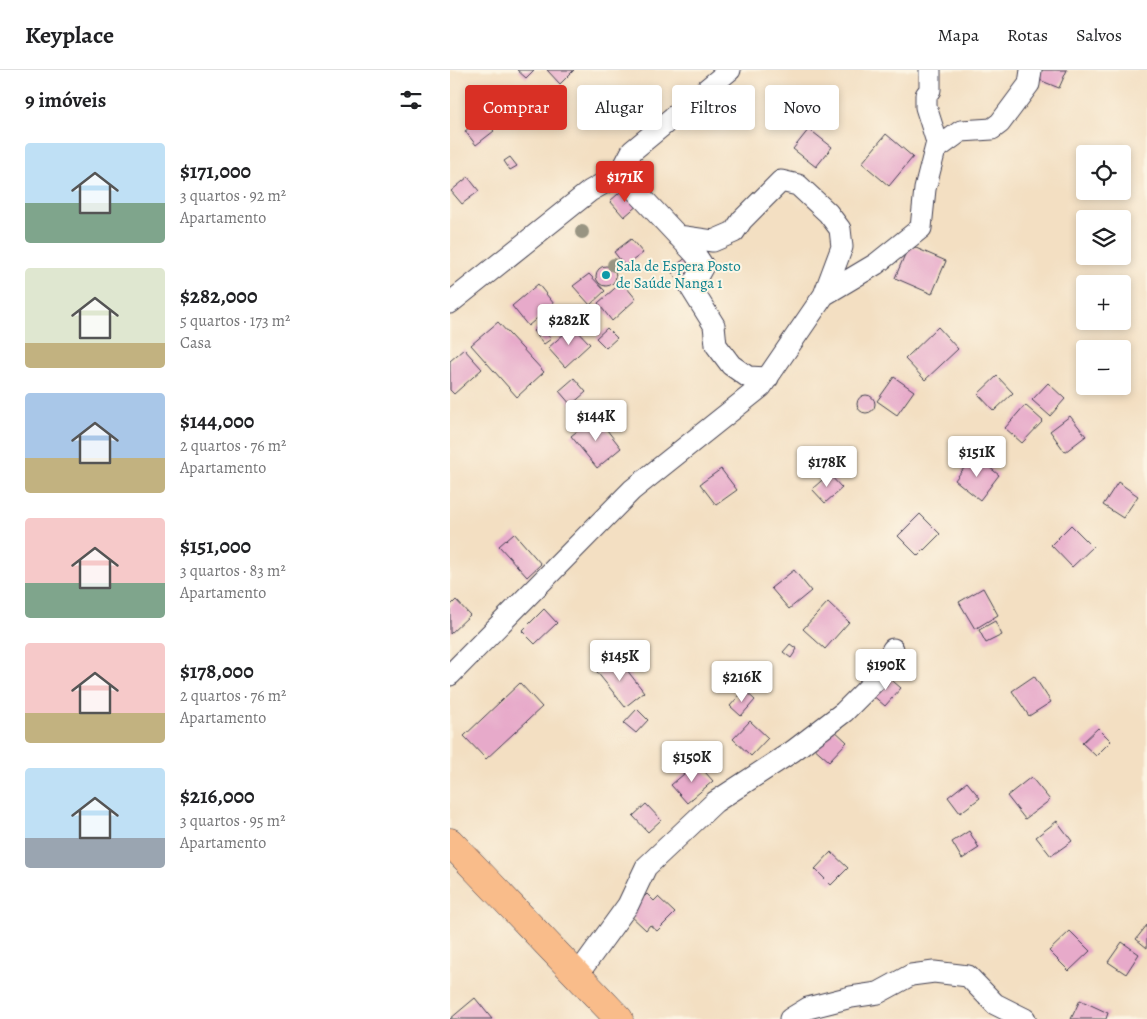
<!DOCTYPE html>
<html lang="pt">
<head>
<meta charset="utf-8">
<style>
	:root { --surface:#fff; --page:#f2f2f2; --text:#202124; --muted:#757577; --line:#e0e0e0; --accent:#d93025 }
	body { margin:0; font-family:Alegreya,serif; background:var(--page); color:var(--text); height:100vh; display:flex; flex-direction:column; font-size:19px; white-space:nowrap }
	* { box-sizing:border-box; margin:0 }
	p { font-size:16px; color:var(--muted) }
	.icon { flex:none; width:28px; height:28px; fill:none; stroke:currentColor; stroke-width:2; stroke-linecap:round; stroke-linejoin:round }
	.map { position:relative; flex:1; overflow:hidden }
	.panel { display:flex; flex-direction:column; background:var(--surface); width:450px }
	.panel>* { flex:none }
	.banner { position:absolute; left:15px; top:15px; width:475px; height:45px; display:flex; gap:10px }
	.fabs { position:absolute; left:626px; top:75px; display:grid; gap:10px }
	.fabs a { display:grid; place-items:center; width:55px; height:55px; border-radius:5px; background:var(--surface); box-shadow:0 2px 8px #0003; font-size:25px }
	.price { position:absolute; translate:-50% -42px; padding:0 11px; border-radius:5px; background:#fff; color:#222; font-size:16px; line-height:32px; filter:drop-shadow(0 1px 2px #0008) }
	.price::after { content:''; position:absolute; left:50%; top:30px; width:15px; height:11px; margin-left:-8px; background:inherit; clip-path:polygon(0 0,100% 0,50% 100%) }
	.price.current { background:var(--accent); color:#fff }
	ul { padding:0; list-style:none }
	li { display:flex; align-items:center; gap:15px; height:125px; padding:0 25px }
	li span { display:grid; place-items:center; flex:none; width:140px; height:100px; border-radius:5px; color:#555 }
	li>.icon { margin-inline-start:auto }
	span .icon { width:60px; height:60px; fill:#fffc; stroke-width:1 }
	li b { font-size:21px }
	h2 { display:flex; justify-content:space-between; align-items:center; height:60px; padding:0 25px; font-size:21px }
	.tag { padding:0 18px; border-radius:5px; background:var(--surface); box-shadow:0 2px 8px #0003; font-size:18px; line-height:45px }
	.tag.current { background:var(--accent); color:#fff }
	header { display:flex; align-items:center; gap:30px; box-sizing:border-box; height:70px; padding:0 25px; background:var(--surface); border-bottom:1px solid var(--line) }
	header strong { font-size:24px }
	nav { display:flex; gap:28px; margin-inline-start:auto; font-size:18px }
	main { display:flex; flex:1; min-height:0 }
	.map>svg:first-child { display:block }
</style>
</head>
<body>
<header>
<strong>Keyplace</strong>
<nav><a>Mapa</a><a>Rotas</a><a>Salvos</a></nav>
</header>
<main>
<section class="panel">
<h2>9 imóveis<svg class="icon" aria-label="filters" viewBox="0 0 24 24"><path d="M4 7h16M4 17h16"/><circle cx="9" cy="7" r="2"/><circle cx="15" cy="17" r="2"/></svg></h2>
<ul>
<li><span style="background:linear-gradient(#bfe0f5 60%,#7fa58c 0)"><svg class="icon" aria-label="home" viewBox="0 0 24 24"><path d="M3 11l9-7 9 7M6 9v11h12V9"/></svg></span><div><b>$171,000</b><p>3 quartos · 92 m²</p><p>Apartamento</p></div></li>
<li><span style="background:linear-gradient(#dfe7d0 75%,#c2b280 0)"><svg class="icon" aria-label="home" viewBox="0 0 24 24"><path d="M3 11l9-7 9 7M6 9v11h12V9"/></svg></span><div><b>$282,000</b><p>5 quartos · 173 m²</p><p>Casa</p></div></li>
<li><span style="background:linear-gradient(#a9c7e8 65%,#c2b280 0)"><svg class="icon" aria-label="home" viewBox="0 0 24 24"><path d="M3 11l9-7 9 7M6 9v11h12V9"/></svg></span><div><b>$144,000</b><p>2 quartos · 76 m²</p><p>Apartamento</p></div></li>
<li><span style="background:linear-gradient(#f6c9c9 65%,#7fa58c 0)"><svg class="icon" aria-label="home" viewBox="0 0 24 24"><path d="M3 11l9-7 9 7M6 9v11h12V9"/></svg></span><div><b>$151,000</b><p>3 quartos · 83 m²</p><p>Apartamento</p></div></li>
<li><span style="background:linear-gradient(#f6c9c9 70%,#c2b280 0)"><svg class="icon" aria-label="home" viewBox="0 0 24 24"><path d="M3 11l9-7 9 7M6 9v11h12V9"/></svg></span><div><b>$178,000</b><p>2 quartos · 76 m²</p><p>Apartamento</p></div></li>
<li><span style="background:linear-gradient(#bfe0f5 70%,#9aa5b1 0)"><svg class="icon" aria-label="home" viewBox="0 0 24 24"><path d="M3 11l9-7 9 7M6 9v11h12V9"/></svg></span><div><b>$216,000</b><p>3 quartos · 95 m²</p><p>Apartamento</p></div></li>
</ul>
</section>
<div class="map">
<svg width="697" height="949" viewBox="0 0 697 949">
	<rect width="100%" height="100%" fill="#fcf5e5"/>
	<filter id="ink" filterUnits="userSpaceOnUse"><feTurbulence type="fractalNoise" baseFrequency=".02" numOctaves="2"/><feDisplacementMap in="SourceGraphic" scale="10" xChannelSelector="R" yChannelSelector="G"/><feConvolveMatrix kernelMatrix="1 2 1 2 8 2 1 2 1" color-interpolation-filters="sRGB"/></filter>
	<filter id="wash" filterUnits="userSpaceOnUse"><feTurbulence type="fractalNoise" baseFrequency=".0096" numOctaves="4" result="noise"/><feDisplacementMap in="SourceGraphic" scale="20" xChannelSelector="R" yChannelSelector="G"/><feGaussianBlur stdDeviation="1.12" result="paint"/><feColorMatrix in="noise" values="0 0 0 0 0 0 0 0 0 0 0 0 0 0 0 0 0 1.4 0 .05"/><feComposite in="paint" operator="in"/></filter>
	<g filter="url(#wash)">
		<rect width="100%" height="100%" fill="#f3dfc2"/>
		<g id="blocks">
			<!-- building -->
			<path fill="#e7aaca" d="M67,0h17l-8,8z
				M97,0h27l-14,14z
				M591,0h26l-8,18 -22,-9z
				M32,48l12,13 -18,14 -11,-14z
				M359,59l23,18 -16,20 -23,-18z
				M436,64l27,23 -24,29 -27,-23z
				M60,87l7,9 -7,4 -6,-9z
				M18,107l11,14 -17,13 -11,-13z
				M175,118l14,16 -15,13 -14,-16z
				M181,169l12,14 -18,13 -11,-14z
				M459,175l37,16 -14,33 -37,-16z
				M237,187l11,13 -17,14 -11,-14z
				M146 206a10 10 0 1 1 20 0a10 10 0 1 1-20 0Z
				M139,204l16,17 -15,14 -17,-19z
				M172,212l14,17 -24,22 -14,-18z
				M88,214l16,20 -26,22 -16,-20z
				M48,252l46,50 -27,25 -46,-52z
				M90,255l11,14 -7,5 -11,-13z
				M123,256l17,18 -25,23 -17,-19z
				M488,257l20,22 -33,31 -20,-21z
				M157,258l10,10 -11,10 -10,-10z
				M14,279l18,20 -28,25 -4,-4v-29z
				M547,306l16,17 -19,18 -16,-17z
				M444,307l20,14 -17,24 -20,-14z
				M124,308l12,14 -15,13 -12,-14z
				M598,313l17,16 -15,17 -18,-16z
				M407 334a9 9 0 1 1 18 0a9 9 0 1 1-18 0Z
				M575,335l18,16 -21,22 -17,-15z
				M146,346l25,32 -24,20 -26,-32z
				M620,346l16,20 -21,16 -15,-21z
				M524,385l25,20 -19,25 -25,-20z
				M271,399l16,21 -21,15 -16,-21z
				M379,404l13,14 -17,15 -13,-14z
				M668,412l20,14 -15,22 -20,-13z
				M470,444l20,20 -22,22 -20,-20z
				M621,455l22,22 -21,20 -21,-22z
				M64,463l27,31 -14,13 -28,-31z
				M344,500l17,21 -22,18 -18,-21z
				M533,518l15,27 -23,14 -16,-27z
				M6,530l14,15 -20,19v-28z
				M378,532l21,20 -24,27 -22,-20z
				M94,539l13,14 -22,21 -13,-13z
				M545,551l7,14 -16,8 -7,-13z
				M340,574l7,5 -6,9 -8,-6z
				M166,586l28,36 -19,15 -28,-35z
				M437,606l14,12 -16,18 -14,-12z
				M584,606l17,26 -22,14 -17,-25z
				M70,613l22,24 -56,52 -22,-23z
				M294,620l11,10 -14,16 -11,-10z
				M187,639l11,11 -12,13 -12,-10z
				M300,651l18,17 -17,18 -18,-17z
				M381,657l16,15 -18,19 -17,-15z
				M648,658l13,13 -15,15 -14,-13z
				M247,693l16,18 -26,22 -16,-18z
				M581,707l19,23 -25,19 -18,-23z
				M517,712l13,16 -20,15 -12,-16z
				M196,734l15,16 -13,12 -15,-16z
				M607,751l15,20 -21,15 -15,-19z
				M519,761l10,17 -17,11 -10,-17z
				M381,782l17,16 -17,17 -16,-16z
				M197,824l7,7 4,-4 17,16 -18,18 -7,-6 -4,5 -18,-17z
				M697,855v23l-11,-9z
				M620,861l20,20 -21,20 -20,-20z
				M672,872l17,12 -13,20 -18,-12z
				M25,928l17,21h-42z
				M630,930l28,13 -2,6h-35z"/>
		</g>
	</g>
	<g filter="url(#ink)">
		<use href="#blocks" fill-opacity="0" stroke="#413e4f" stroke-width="1"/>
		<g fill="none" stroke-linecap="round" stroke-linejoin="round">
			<!-- minor casing -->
			<g stroke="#413e4f" stroke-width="23">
				<path id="minor" d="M485,80l26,-19 31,-2 8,-6 29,-39 2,-14
					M170,104l75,80 8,12 -12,22 23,37 2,20 15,20 17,12 20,1
					M228,166l35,5 21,-9 8,-12 39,-39 17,4 30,28 12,16 2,18 -18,48
					M0,233l140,-112 30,-17 12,-23 98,-81
					M0,605l182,-185 129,-103 63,-92 52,-31 45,-36 4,-39 12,-47 -11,-35v-12l4,-5v-20
					M128,904l50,-69 18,-38 69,-65 78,-51 51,-39 33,-33 16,-30
					M340,949l18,-11 43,-11 27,-4 33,-18 23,-3 34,4 27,28 30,15"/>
			</g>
			<!-- major casing -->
			<g stroke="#413e4f" stroke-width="29">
				<path id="major" d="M0,772l169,177"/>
			</g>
			<!-- minor -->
			<use href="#minor" stroke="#fff" stroke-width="21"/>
			<!-- major -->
			<use href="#major" stroke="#f9bc8a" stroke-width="28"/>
		</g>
		<!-- trees -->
		<g fill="#989482">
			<circle cx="132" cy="162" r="7"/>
			<circle cx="164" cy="195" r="7"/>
		</g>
	</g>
	<!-- markers -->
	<circle fill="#0f9aa8" stroke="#fcf5e5" stroke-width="2" cx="156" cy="205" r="5"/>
	<g text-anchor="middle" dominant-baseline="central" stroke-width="4" stroke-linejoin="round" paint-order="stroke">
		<!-- culture labels -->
		<g font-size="15" fill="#0d838f" stroke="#fcf5e5" text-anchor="start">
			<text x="166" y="196">Sala de Espera Posto<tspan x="166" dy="17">de Saúde Nanga 1</tspan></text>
		</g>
	</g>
</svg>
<div class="fabs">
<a><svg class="icon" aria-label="locate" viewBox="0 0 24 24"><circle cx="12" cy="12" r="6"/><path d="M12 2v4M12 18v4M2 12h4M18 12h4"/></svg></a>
<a><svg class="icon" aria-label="layers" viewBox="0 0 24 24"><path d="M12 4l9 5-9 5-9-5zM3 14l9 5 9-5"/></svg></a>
<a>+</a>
<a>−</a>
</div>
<b class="price current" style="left:175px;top:133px">$171K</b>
<b class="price" style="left:119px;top:276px">$282K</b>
<b class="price" style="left:146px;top:372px">$144K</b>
<b class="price" style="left:527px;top:408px">$151K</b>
<b class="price" style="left:377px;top:418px">$178K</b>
<b class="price" style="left:170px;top:612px">$145K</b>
<b class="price" style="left:436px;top:621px">$190K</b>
<b class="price" style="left:292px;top:633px">$216K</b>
<b class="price" style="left:242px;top:713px">$150K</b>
<div class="banner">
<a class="tag current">Comprar</a>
<a class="tag">Alugar</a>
<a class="tag">Filtros</a>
<a class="tag">Novo</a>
</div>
</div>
</main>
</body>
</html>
